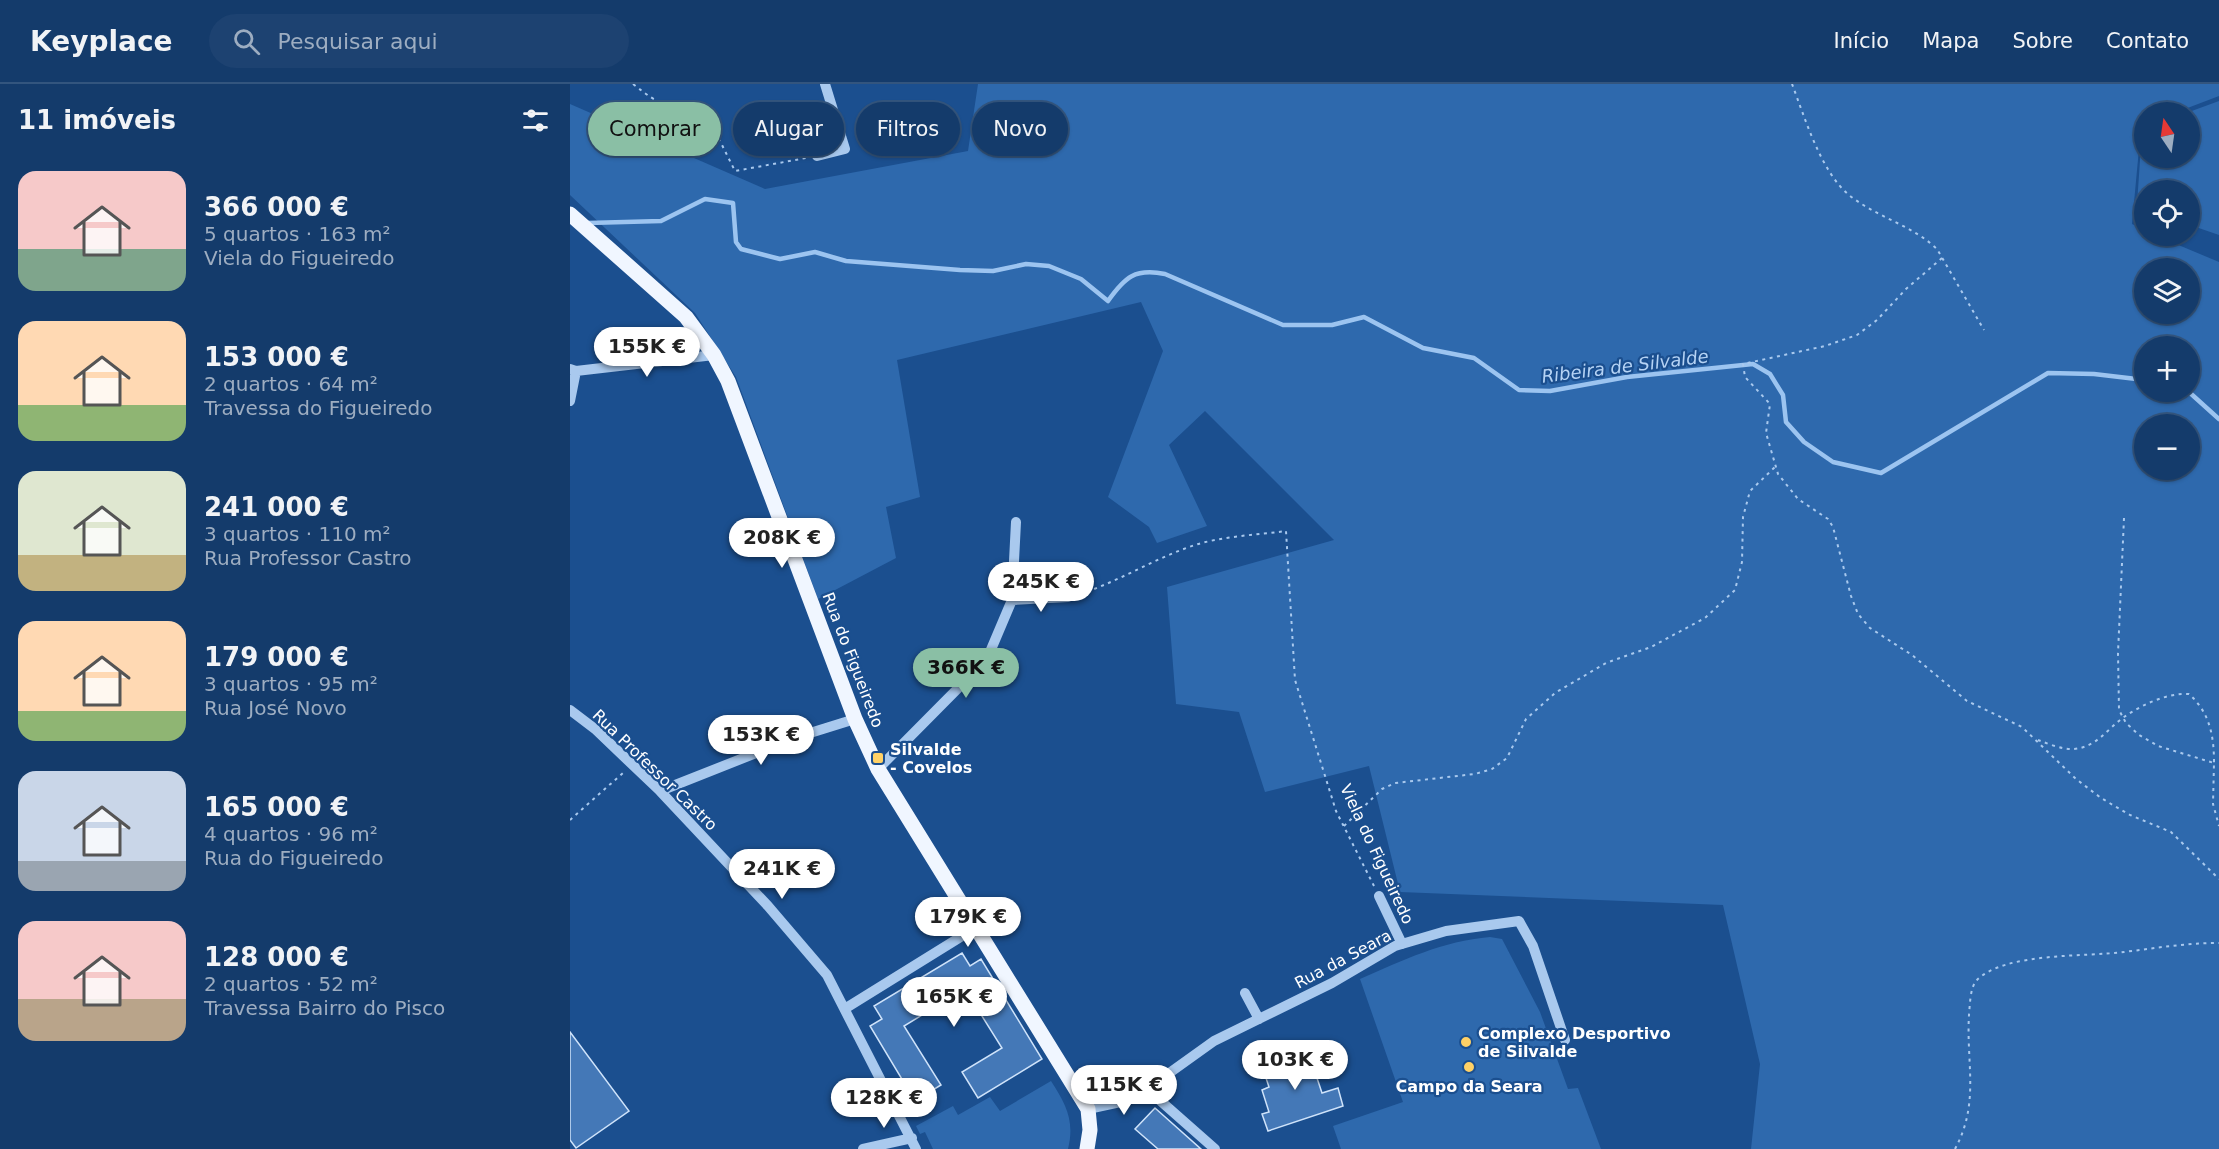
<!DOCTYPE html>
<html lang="pt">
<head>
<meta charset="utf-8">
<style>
	:root { --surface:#143b6b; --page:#1d4271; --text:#f1f3f6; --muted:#9dadc1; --line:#33557e; --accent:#8abfa5 }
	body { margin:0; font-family:"DejaVu Sans",sans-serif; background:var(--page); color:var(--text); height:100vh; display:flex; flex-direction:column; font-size:22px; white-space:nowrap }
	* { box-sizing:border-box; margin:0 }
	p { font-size:20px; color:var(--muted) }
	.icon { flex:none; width:33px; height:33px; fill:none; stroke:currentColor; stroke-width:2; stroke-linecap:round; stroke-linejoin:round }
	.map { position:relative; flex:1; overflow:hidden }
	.details { display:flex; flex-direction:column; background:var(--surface); width:570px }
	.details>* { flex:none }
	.hud { position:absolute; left:18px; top:18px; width:570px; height:54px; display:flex; gap:12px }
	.needle { width:39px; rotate:347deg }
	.fabs { position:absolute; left:1564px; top:18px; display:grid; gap:12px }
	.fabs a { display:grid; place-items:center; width:66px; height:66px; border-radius:50%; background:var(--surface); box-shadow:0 2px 4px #0004,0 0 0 2px var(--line); font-size:30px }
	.price { position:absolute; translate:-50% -51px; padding:0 14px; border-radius:21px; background:#fff; color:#222; font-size:20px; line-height:39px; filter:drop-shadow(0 2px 3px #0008) }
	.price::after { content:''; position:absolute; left:50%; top:36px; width:18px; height:14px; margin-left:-9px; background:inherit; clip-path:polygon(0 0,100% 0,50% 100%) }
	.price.active { background:var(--accent); color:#111 }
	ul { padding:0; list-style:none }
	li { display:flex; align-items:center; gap:18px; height:150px; padding:0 18px }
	li span { display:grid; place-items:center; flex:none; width:168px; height:120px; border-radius:18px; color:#555 }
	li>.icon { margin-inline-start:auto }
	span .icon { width:72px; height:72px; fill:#fffc; stroke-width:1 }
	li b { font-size:26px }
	h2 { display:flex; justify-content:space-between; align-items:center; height:72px; padding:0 18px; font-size:26px }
	.pill { padding:0 21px; border-radius:27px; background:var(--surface); box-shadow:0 2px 4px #0004,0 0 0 2px var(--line); font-size:21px; line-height:54px }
	.pill.active { background:var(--accent); color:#111 }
	header { display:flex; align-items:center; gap:36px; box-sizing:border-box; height:84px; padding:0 30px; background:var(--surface); border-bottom:2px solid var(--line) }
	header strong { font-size:28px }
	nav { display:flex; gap:33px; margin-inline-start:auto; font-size:21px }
	.search { width:420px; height:54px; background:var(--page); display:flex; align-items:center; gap:15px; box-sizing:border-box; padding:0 21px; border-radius:33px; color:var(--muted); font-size:22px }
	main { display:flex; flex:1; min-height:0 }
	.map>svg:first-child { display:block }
</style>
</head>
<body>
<header>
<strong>Keyplace</strong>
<div class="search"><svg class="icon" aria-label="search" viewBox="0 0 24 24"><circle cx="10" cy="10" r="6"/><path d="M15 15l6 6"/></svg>Pesquisar aqui</div>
<nav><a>Início</a><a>Mapa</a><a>Sobre</a><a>Contato</a></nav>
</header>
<main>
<section class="details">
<h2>11 imóveis<svg class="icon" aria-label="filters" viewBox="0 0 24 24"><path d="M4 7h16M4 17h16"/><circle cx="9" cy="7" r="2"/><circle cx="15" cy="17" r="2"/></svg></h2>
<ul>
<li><span style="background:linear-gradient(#f6c9c9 65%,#7fa58c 0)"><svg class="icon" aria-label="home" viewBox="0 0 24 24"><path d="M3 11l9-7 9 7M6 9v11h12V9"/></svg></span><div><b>366 000 €</b><p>5 quartos · 163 m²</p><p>Viela do Figueiredo</p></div></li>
<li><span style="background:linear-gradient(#ffd9b3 70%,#8fb573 0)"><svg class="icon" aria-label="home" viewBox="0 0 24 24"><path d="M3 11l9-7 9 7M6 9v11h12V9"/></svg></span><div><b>153 000 €</b><p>2 quartos · 64 m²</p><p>Travessa do Figueiredo</p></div></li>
<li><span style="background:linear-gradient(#dfe7d0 70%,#c2b280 0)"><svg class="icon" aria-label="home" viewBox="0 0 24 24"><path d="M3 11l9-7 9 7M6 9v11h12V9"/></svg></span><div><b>241 000 €</b><p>3 quartos · 110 m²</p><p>Rua Professor Castro</p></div></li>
<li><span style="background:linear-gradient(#ffd9b3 75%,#8fb573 0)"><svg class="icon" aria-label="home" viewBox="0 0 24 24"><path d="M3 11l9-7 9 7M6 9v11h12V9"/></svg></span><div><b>179 000 €</b><p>3 quartos · 95 m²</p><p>Rua José Novo</p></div></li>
<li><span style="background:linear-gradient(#c9d6e8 75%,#9aa5b1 0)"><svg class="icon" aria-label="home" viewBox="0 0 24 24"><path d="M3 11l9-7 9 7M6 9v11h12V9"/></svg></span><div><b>165 000 €</b><p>4 quartos · 96 m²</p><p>Rua do Figueiredo</p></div></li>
<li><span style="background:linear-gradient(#f6c9c9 65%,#b9a48a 0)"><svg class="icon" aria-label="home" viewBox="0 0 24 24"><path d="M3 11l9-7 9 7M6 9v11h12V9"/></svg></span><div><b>128 000 €</b><p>2 quartos · 52 m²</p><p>Travessa Bairro do Pisco</p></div></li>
</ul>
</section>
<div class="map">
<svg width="1649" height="1065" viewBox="0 0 1649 1065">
	<rect width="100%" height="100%" fill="#1b4f8f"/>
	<!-- green -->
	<path fill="#2e69ad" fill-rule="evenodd" d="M408,0h1241v12l-42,16h-32v14l-4,1 -9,97 13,6v6h12l62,26v887h-468l9,-85 -37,-159 -323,-13 -31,-126 -104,26 -26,-80 -63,-8 -9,-117 167,-47 -129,-129 -36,34 38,81 -50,17 -8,-16 -41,-30 55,-146 -22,-49 -244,58 23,137 -34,10 10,51 -78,41 -82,-222 -41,-64 -125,-118v-91l195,85 203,-38zM1575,184h45v46h-45zM1575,262h45v46h-45zM1575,340h45v46h-45z
		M1649,17v134l-29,-10v-35h-45v29h-9l6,-88 3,-1v28h45l-1,-46z
		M920,853l12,2 38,73 28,77 10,-1 23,61h-260l-8,-23 70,-24 -43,-123c43,-19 83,-38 130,-42z
		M481,997c15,23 24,40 17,68h-135l-8,-17 -5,2 -4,-8 37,-20 5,9 32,-18 10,14z"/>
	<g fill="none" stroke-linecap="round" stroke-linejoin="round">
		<!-- stream -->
		<path stroke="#9cc4f0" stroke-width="4.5" d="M18,139l73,-2 44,-22 28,4 3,39 5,7 39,10 35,-7 31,9 114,9 33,1 33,-7 23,2 32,13 27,22c17,-24 27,-33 57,-27l118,51h49l32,-8 59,31 51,10 45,32 31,1 77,-14 126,-13 17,10 13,21 3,27 18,20 29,20 48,11 167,-100 46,1 51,6
			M1619,308l30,27"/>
	</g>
	<!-- building -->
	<path fill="#4478b7" stroke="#cfe3fa" stroke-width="1.5" d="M392,869l8,13 11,-7 61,100 -64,39 -16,-26 40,-24 -37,-59 -61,37 37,59 -26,16 -45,-75 12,-7 -8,-13z
		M0,948l59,79 -53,37 -6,-8z
		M737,964l15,45 16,-5 5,18 -75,25 -6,-17 7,-2 -7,-22 7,-3 -8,-24z
		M585,1024l46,41h-43l-23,-20z"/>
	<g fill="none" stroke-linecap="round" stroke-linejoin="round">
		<!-- path -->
		<path stroke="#a9c9ee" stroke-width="2" stroke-dasharray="3 4.5" stroke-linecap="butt" d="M63,0c29,23 31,22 69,21l33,66 71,-13
			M1222,0c13,34 29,88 57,111 27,22 63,30 88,54l47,81
			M1372,174l-36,31 -29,31 -20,15 -32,11 -82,18 2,13 25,27 -4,29 12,41 20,25 30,20 5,8 18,69 7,18 12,14 42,27 55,46 55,26 54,52 25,19 29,17 41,17 48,47
			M1554,434l-6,135 1,57 7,13 13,12 19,11 56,17 -1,41 6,22
			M510,510c40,-13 75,-36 115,-49 28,-9 62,-10 91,-14l9,149 41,131 38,75
			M1468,656c11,4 25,10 36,9 23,-2 33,-20 50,-32 19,-13 43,-24 65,-23 21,19 25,42 25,69
			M0,736l54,-48
			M774,742l38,-37 13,-6 80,-9 17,-5 15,-11 19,-39 29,-26 51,-30 45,-16 54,-29 30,-28 7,-28 1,-45 7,-26 25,-24
			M1385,1065c25,-46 11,-86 14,-134 1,-11 1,-28 8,-35 28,-28 109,-23 147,-28 32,-4 62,-9 95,-9"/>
		<!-- minor -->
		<path stroke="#a9c9ee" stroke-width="10" d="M247,72l28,-7 -20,-65
			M0,285l6,2 138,-16
			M0,317l6,-30
			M442,516l56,-3
			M0,626l25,19 65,62 108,115 59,69 89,174
			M308,685l109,-110 25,-59 4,-78
			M90,707l134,-53 61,-19
			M809,812l23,48
			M675,909l14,26
			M276,924l129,-80
			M577,1005l68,60
			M518,1025l37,-8 22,-12 67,-48 118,-58 63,-37 51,-15 73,-10 14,25 32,94
			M293,1065l49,-11"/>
		<!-- major -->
		<path stroke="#f0f6ff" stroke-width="15" d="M0,130l116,103 28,38 14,26 127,338 23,50 210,340 2,21 -3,19"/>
	</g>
	<!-- markers -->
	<g fill="#ffd166" stroke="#1b4f8f" stroke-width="2">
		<rect x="302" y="668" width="12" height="12" rx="3"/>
		<circle cx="896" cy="958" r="6"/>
		<circle cx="899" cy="983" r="6"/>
	</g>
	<g text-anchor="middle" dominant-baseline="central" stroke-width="4.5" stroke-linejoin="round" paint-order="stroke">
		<!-- street labels -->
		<g font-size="16" fill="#fff" stroke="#1b4f8f">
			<text transform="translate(283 576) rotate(69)">Rua do Figueiredo</text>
			<text transform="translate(85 686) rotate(44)">Rua Professor Castro</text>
			<text transform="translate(807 770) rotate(65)">Viela do Figueiredo</text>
			<text transform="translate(773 875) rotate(-28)">Rua da Seara</text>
		</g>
		<!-- poi labels -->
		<g font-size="16" font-weight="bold" fill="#fff" stroke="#1b4f8f" text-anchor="start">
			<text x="320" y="665">Silvalde<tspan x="320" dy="18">- Covelos</tspan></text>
			<text x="908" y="949">Complexo Desportivo<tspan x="908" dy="18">de Silvalde</tspan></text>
			<text x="899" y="1002" text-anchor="middle">Campo da Seara</text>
		</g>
		<!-- water labels -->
		<g font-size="18" font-style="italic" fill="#b5d3f5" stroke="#1b4f8f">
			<text transform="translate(1055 282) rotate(-7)">Ribeira de Silvalde</text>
		</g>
	</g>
</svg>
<div class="fabs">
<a><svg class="needle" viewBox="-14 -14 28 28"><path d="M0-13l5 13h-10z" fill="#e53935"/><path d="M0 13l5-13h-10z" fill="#9dadc1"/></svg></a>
<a><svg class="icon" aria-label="locate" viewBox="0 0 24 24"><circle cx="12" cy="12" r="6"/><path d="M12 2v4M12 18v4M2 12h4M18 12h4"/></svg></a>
<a><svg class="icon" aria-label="layers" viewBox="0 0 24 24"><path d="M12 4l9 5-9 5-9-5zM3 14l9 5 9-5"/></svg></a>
<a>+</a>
<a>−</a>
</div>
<b class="price" style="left:77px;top:294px">155K €</b>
<b class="price" style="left:212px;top:485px">208K €</b>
<b class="price" style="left:471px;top:529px">245K €</b>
<b class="price active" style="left:396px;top:615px">366K €</b>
<b class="price" style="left:191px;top:682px">153K €</b>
<b class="price" style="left:212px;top:816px">241K €</b>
<b class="price" style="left:398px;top:864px">179K €</b>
<b class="price" style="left:384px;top:944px">165K €</b>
<b class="price" style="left:725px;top:1007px">103K €</b>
<b class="price" style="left:554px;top:1032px">115K €</b>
<b class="price" style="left:314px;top:1045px">128K €</b>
<div class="hud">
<a class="pill active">Comprar</a>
<a class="pill">Alugar</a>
<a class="pill">Filtros</a>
<a class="pill">Novo</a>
</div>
</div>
</main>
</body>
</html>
